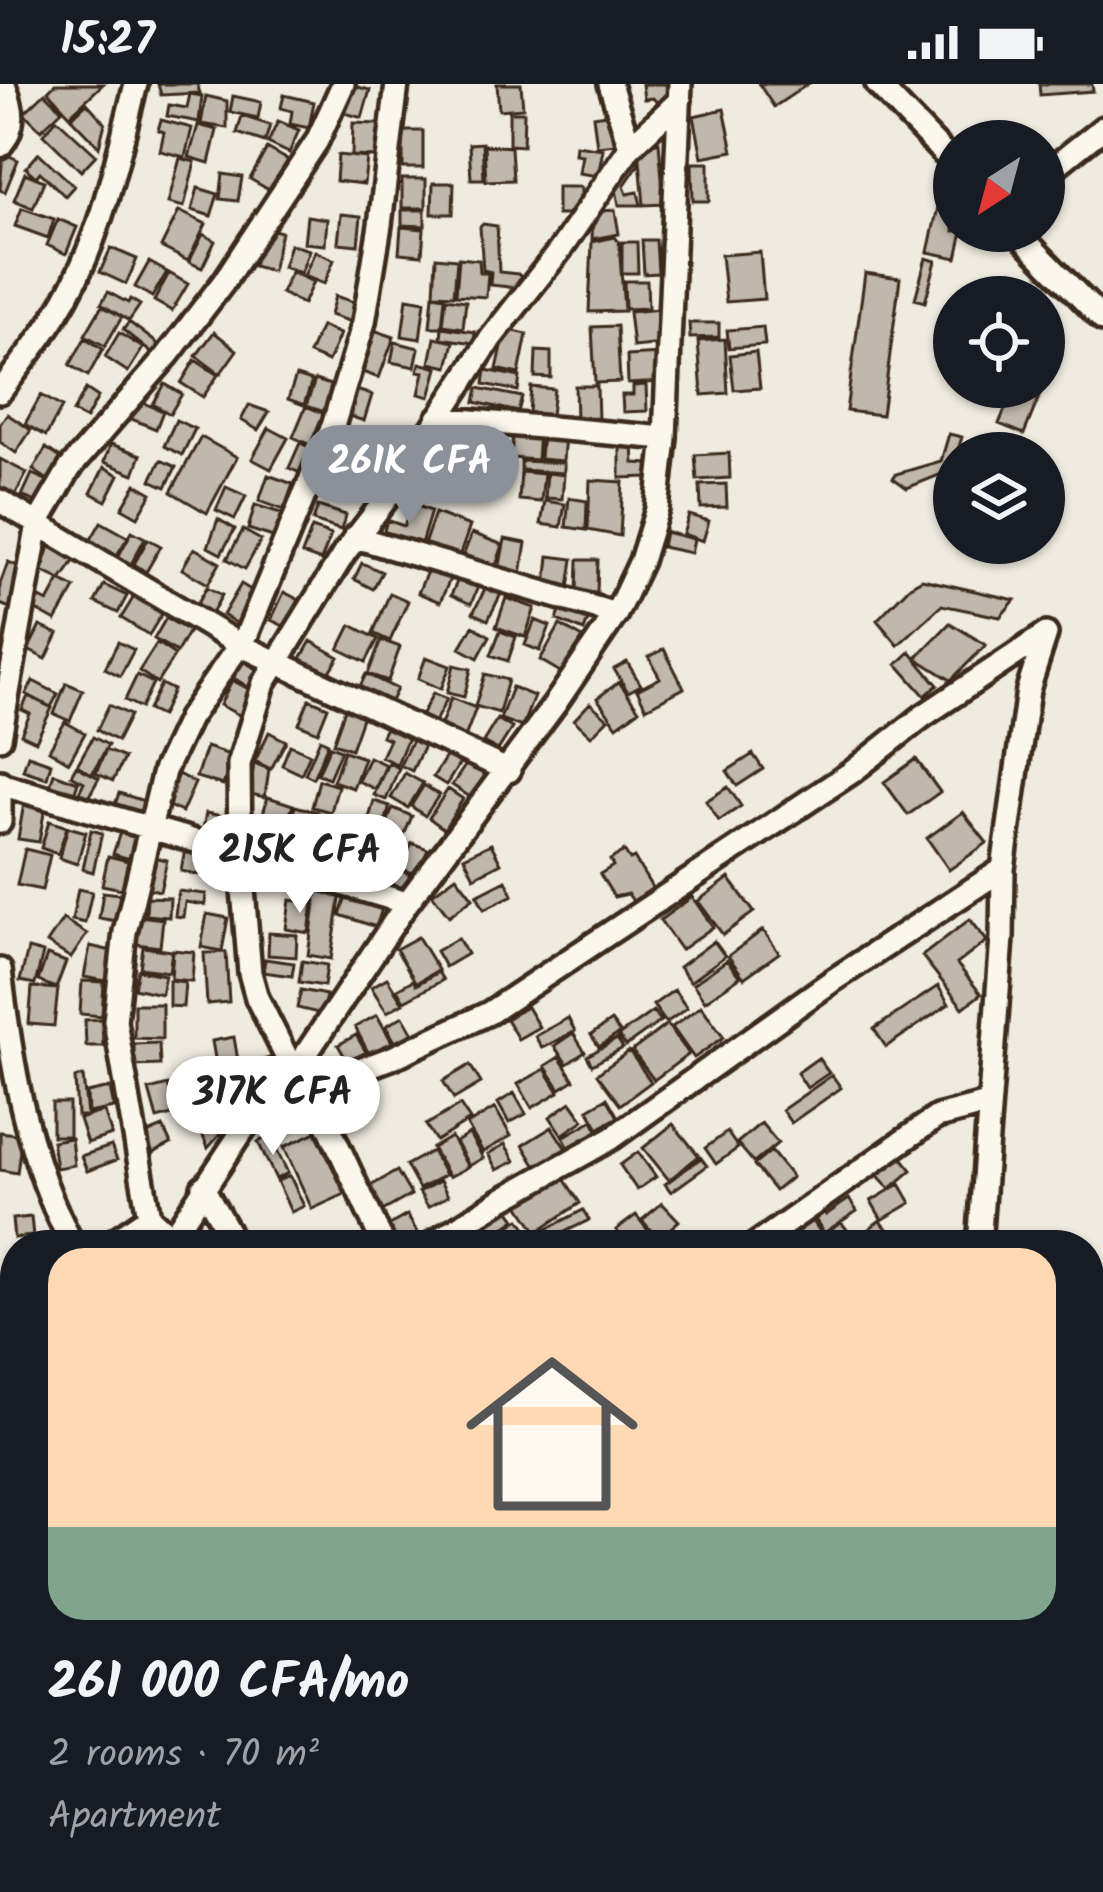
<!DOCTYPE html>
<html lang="en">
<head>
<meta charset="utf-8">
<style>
	:root { --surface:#171b24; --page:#242831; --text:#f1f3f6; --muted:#9ea1a6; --accent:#8c9099 }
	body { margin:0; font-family:Kalam,sans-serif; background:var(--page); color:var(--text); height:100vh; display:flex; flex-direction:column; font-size:45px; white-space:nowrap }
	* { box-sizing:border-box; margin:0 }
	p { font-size:39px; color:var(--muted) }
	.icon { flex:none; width:66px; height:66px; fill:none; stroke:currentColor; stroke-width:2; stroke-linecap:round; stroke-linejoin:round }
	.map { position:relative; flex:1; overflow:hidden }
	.panel { position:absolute; left:0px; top:1146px; width:1104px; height:663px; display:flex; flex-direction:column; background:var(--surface); border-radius:48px 48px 0 0; box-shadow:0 3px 9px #0004 }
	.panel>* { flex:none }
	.needle { width:78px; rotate:216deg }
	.tools { position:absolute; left:933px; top:36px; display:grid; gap:24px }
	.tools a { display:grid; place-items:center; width:132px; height:132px; border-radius:50%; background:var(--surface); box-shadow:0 3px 9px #0004; font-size:60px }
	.price { position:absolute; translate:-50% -102px; padding:0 27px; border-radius:42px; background:#fff; color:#222; font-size:39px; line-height:78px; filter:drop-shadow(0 3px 6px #0008) }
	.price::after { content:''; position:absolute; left:50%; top:72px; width:36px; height:27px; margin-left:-18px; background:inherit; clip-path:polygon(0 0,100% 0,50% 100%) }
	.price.selected { background:var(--accent); color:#fff }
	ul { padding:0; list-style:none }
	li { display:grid; align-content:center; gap:24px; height:636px; padding:0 48px }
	li span { display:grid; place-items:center; height:372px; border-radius:36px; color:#555 }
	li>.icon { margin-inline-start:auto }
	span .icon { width:216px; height:216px; fill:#fffc; stroke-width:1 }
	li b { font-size:51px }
	.status { display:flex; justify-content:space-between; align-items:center; height:84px; padding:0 60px; background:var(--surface); direction:ltr }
	.status svg { height:33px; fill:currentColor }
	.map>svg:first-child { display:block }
</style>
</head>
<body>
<div class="status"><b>15:27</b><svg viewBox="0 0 49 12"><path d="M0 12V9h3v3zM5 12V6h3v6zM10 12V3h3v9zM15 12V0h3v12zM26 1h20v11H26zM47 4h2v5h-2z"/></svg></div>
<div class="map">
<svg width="1103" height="1808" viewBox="0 0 1103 1808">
	<rect width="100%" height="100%" fill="#f0ebe0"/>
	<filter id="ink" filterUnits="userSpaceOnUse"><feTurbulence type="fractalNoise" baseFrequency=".00833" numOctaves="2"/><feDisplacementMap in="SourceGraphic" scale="24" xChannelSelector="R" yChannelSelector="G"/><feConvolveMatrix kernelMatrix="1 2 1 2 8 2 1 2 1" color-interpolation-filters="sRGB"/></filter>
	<g filter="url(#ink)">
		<!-- building -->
		<path fill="#c0b8ad" stroke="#3b2a1e" stroke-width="3" d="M55,0h48l-33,31 -22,-24z
			M158,0h39l3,9 -39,2z
			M346,0l24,6 -8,28 -24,-7z
			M497,0h24l2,24 -24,2z
			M642,0h29l1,4 -6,12 -8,4 -5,-6 -9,1z
			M759,0h49l-34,23z
			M1039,0h53l1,7 -53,4z
			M45,9l17,17 -21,20 -17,-17z
			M190,10l12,2 -3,26 -32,-6 2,-11 18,3z
			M284,11l30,7 -5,26 -19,-4 2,-13 -11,-3z
			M206,12l21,5v27l-26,-4z
			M233,12l28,6 -3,16 -28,-6z
			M87,19l18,20 -6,24 -28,-29z
			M724,25l9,42 -31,6 -8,-41z
			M509,28h15l-1,34 -14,-1z
			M612,29l4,31 -19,2 -4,-30z
			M242,32l28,9 -5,17 -28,-9z
			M57,35l39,36 -15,16 -38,-37z
			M161,36l31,8 -7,29 -25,-6 4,-19 -6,-2z
			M278,37l21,9 -10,23 -21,-10z
			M353,39l26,1 -1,33 -26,-1z
			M198,41l19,5 -8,33 -20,-6z
			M403,47h20v37h-20z
			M659,58l5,62 -20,1 -5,-57z
			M482,59l2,36h-13l-2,-35z
			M484,61l27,2 2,33 -27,1z
			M576,61l27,4 -5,27 -19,-3 3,-18 -7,-1z
			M267,64l21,12 -17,31 -21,-12z
			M3,69l15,7 -13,32 -5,-2z
			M39,69l35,33 -9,10 -25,-24 -4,5 -10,-9z
			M637,69l2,11 -15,22 3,8 11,-2 3,13h-22l-4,-21z
			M338,71l29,3 -3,26 -28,-3z
			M180,74l15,4 -11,45 -16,-4z
			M692,79h17v38h-16z
			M25,89l19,8 -11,27 -19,-8z
			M223,90l19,3 -4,24 -18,-2z
			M402,95h24v29h-24z
			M433,99h21l-1,31h-21z
			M557,103h24v28h-24z
			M198,104l20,6 -7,22 -19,-6z
			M942,105l12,2v40h9l-6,27 -29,-6z
			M22,124l32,11 -6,19 -33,-12z
			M402,126h23v16l-23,-1z
			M615,126l4,24 -27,5 1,-22 9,-6z
			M179,127l27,13 -18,37 -27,-14z
			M341,130l20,2 -3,29 -20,-2z
			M307,132l20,3 -2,26 -21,-2z
			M58,135l19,8 -11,27 -19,-9z
			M483,140l14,2 2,46 19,2 4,4 -2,10 -30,-3 1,-13 -8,-2 -3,-43z
			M263,143l18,5 -9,39 -19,-5z
			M401,143l23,2 -2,26 -23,-2z
			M203,150l12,7 -13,27 -13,-6z
			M615,153l4,5 5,69 -35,1 3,-70z
			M642,156h14l2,33 -14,1z
			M622,158h15l1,31h-16z
			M290,160l19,6 -8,23 -18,-6z
			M111,164l26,11 -11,25 -26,-12z
			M315,167l19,9 -10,24 -20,-8z
			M760,168l4,47 -38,3 -5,-47z
			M436,173l21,2 -3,36 -20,-1z
			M459,174l20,2 1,13h8l-2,24 -30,-2z
			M926,174l10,3 -11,41 -10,-3z
			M149,178l18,10 -15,25 -17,-10z
			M291,188l22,10 -10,22 -22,-11z
			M169,189l19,11 -16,27 -18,-10z
			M865,189l35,5 -18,137 -36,-4z
			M624,197h23l1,27 -23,1z
			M108,208l20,11 2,-4 10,6 -11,16 -28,-17z
			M433,211l12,2 -3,30h-12z
			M335,212l25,8 -5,19 -25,-8z
			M407,214l18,3 -5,38 -18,-3z
			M446,214l20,3 -3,27 -20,-3z
			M102,222l20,11 -17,29 -20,-11z
			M660,225l3,35 -30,3 -4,-35z
			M129,238l33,25 -7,9 -32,-26z
			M689,239h30v14l-29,1z
			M321,242l19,8 -12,28 -19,-8z
			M617,242l3,56 -25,1 -3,-56z
			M442,243l33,5 -1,11 -33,-5z
			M763,243l2,18 -36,3 -2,-18z
			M371,245l23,8 -15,41 -22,-8z
			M506,245l21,5 -8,40 -22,-5z
			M214,248l23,18 -17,24 -24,-18z
			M119,249l24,15 -15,24 -23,-15z
			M85,254l18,11 -15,27 -18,-11z
			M435,254l19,4 -6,25 -18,-4z
			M725,255l3,54 -26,2 -4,-54z
			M395,258l24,6 -4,19 -24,-5z
			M536,267l15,1v26l-16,-1z
			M756,268l4,36 -26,2 -4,-35z
			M661,270l1,28 -34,2 -1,-28z
			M195,276l23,15 -15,22 -22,-14z
			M420,279l18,5 -8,29 -11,-3 5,-22 -6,-1z
			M486,286l34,7 -2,14 -34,-7z
			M296,292l16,5 -8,24 -16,-6z
			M315,296l22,7 -9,26 -22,-7z
			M165,300l17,10 -12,20 -17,-10z
			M646,301l1,26 -24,1 -1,-17h11v-9z
			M575,302h22l1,34h-22z
			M531,303l23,2 -3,26 -22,-2z
			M1014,303h29l-19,47 -25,-10z
			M478,304l44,9 -4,15 -43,-10z
			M86,305l12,8 -12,22 -13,-7z
			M356,306l16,5 -8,26 -15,-5z
			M41,311l21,12 -16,29 -21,-12z
			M144,319l19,8 -7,18 -27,-11z
			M249,321l20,7 -11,18 -17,-10z
			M306,322l22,9 -13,32 -22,-10z
			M7,330l24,16 -15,23 -16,-11v-18z
			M176,336l19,9 -13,26 -18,-9z
			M459,338l30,2 -2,29 -30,-3z
			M269,344l19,10 -17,31 -19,-10z
			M513,345l26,2 -2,29 -26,-2z
			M380,347l18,7 -11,28 -18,-8z
			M542,347l23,2 -2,28 -23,-2z
			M949,350l13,3 -10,33 -45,18 -14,-10 3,-4 45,-13z
			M201,353l36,20 -30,56 -36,-21z
			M300,359l18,8 -11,25 -18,-8z
			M111,360l30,11 -7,19 -30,-12z
			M620,361h13l1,18 15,1v13l-29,1z
			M46,364l16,11 -14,21 -15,-10z
			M344,368l20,8 -14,35 -20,-9z
			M729,369l1,25 -33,2 -2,-25z
			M476,371l25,4 -5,31 -25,-4z
			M0,375l27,14 -13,24 -14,-8z
			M161,376l15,7 -10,20 -15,-7z
			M368,376l21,10 -13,28 -21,-10z
			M521,377l43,2v10l-43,-3z
			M104,383l15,8 -13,26 -15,-8z
			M521,388l23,2 -3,28 -22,-2z
			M547,389l17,2 -2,24 -17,-1z
			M32,390l16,7 -10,22 -16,-7z
			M268,391l25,9 -9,26 -25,-9z
			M590,396l33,2 -3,54 -32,-6z
			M136,400l16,9 -14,24 -16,-9z
			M726,400l1,23 -26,1 -1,-23z
			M226,403l20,9 -11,23 -19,-9z
			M569,414l18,3 -1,29 -20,-3z
			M545,417l20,3 -4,23 -20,-3z
			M412,420l19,7 -11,36 -37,-13 4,-14 17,6z
			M255,421l29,9 -8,24 -28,-9z
			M318,422l28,9 -5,15 -28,-9z
			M435,429l35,13 -12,34 -35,-13z
			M689,431l20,6 -6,20 -20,-7z
			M218,435l17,10 -14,25 -13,-7z
			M101,438l27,15 -13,21 -26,-15z
			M312,444l19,7 -10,26 -19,-7z
			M243,446l18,10 -16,29 -18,-10z
			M132,447l13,7 -15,28 -13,-7z
			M665,448l29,7 -3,14 -29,-6z
			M472,449l31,12 -8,23 -32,-12z
			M148,455l13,7 -15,26 -12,-8z
			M505,455l21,4 -5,31 -22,-4z
			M51,459l26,14 -16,23 -19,-9z
			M194,464l26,15 -12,21 -26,-15z
			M549,472l24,3 -4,29 -23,-3z
			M578,476h20l-1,33 -20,-1z
			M8,478l18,7 -16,39 -10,-4v-20z
			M362,479l20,9 -9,17 -19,-10z
			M428,485l22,10 -10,23 -22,-9z
			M460,491l19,9 -8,20 -20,-9z
			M922,495l93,21 -15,17 -58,-12 -44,40 -21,-25 33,-34z
			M60,496l15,8 -19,33 -22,-12 6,-11 8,4z
			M241,500l18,11 -18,31 -18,-11z
			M104,501l23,11 -9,17 -23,-11z
			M487,501l15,7 -14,28 -15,-7z
			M207,503l15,8 -13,23 -15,-9z
			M284,508l15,8 -13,27 -15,-7z
			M390,509l18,8 -18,40 -17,-8z
			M135,511l28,17 -14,23 -28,-17z
			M506,514l29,10 -10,29 -29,-10z
			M563,519l27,11 -6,17 -27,-11z
			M166,534l23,13 -12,21 -23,-13z
			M535,536l15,6 -10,25 -15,-6z
			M950,539l36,22 -35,35 -35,-22z
			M351,541l27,14 -12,23 -27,-13z
			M560,541l23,13 -21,35 -22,-13z
			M40,542l18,8 -12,25 -18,-9z
			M473,542l17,10 -12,22 -18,-10z
			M500,547l16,6 -8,24 -17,-6z
			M381,556l19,7 -12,34 -20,-7z
			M311,557l28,16 -16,26 -27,-16z
			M118,558l16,8 -14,26 -15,-8z
			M157,559l18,12 -18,28 -18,-12z
			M664,565l20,39 -38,20 -9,-18 23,-12 -11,-21z
			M910,568l28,33 -13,11 -28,-32z
			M426,573l24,9 -9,23 -23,-10z
			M243,577l17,10 -10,17 -18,-11z
			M627,578l14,23 -13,7 -14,-23z
			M454,581l17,4 -7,28 -17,-4z
			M366,590l31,15 -9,18 -31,-15z
			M485,590l23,6 -9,33 -24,-7z
			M137,591l16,8 -12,25 -16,-8z
			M232,596l22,12 -13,24 -21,-11z
			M33,597l25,13 -7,13 -25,-13z
			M619,598l20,28 -22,16 -20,-28z
			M66,599l17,7 -13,31 -16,-7z
			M161,600l12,6 -12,26 -13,-6z
			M512,603l22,9 -12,31 -22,-8z
			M433,609l14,6 -14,26 -13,-7z
			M28,612l24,12 -16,33 -15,-7 9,-20 -8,-4z
			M451,614l25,10 -12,32 -25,-10z
			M309,615l19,8 -10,25 -19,-8z
			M590,619l18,16 -17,17 -17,-16z
			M109,621l21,10 -13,26 -20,-11z
			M345,625l18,6 -12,34 -18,-6z
			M497,635l15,9 -14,22 -15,-8z
			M65,638l20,11 -16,29 -20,-12z
			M387,641l22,10 -12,29 -16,-7 8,-18 -7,-3z
			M269,648l17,9 -15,28 -16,-8z
			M93,653l15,8 -16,29 -15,-9z
			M413,654l12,6 -13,27 -12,-6z
			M320,655l8,4 -15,35 -8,-4z
			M290,661l20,9 -9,20 -19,-9z
			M330,662l11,4 -12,28 -11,-4z
			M206,663l27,9 -10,29 -27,-8z
			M106,666l18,8 -11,23 -17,-8z
			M344,667l20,7 -11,30 -20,-7z
			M753,670l10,15 -26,17 -10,-15z
			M28,671l23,8 -4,15 -24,-8z
			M447,671l13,8 -14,22 -13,-8z
			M369,673l17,8 -11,24 -17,-8z
			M916,675l24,33 -32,23 -24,-33z
			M254,679l15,6 -4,28 -15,-3z
			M388,679l11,5 -13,32 -12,-5z
			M467,679l18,12 -15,22 -18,-12z
			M76,682l23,12 -14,25 -9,-5 8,-16 -13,-7z
			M54,689l24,9 -6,18 -24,-9z
			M405,689l18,10 -15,25 -17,-10z
			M178,690l17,9 -13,29 -18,-8z
			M319,696l19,6 -7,26 -19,-5z
			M424,701l15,10 -14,21 -14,-10z
			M728,703l13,19 -22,15 -13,-20z
			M448,705l15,10 -19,30 -15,-11z
			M119,709l25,8 -5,18 -26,-9z
			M268,713l25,8 -11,33 -24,-8z
			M374,717l16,5 -7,24 -16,-5z
			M24,719l21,4 -6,35 -21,-3z
			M295,722l23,6 -10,36 -23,-7z
			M393,724l19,8 -9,22 -19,-8z
			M963,728l24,31 -38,27 -22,-32z
			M206,729l22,4 -4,21 -22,-4z
			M348,736l39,15 -15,44 -28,-10 5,-15 -12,-5z
			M49,737l18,6 -9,27 -17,-6z
			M68,743l18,5 -9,32 -18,-6z
			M91,746l11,3 -9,39 -10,-3z
			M120,748l17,5 -7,22 -17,-5z
			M412,759l16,6 -10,26 -16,-6z
			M491,760l10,19 -27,14 -10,-20z
			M25,765l25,6 -8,35 -25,-5z
			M185,765l30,6 -4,22 -30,-6z
			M624,767l6,9 4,-2 19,31 -20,12 -5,-7 -14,3 -14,-23 13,-8 -3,-6z
			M108,772l20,5 -6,28 -20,-4z
			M147,772l20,4 -7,31 -19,-4z
			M380,778l30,12 -6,18 -31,-11z
			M456,792l17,22 -24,18 -17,-22z
			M729,794l25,34 -31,23 -25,-34z
			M506,796l7,15 -29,14 -7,-14z
			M318,799l24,3 -11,73 -23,-4z
			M78,805l14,3 -7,31 -13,-3z
			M178,807l28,3 -1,11 -20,-3 -2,15 -8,-1z
			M103,808l17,2 -4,27 -17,-3z
			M347,810l36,12 -7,21 -36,-12z
			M147,813l23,1 -1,19 -23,-2z
			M692,813l21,30 -32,23 -21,-30z
			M290,816l23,3 -4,30 -23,-4z
			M207,830l21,4 -6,33 -21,-4z
			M139,832l24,3 -3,28 -24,-3z
			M63,835l24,15 -16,24 -24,-15z
			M970,835l17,22 -30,23 24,30 -18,14 -41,-52z
			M763,846l16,23 -35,25 -16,-22z
			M269,849l28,2 -1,22 -28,-2z
			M418,853l20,33 -22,13 -20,-34z
			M458,854l9,16 -22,13 -9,-16z
			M714,857l11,15 -35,26 -11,-15z
			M90,862l22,5 -6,30 -22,-4z
			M143,863l29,4 -3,21 -29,-4z
			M28,865l15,4 -8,31 -15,-3z
			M173,866l21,2 -2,29 -21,-2z
			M226,868l3,50 -22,2 -3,-51z
			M47,871l19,7 -10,26 -18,-7z
			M265,875l29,4 -2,13 -29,-4z
			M727,876l13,17 -35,24 -12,-17z
			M302,877l25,4 -3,21 -25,-4z
			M138,886l27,5 -4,19 -27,-6z
			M438,888l5,8 -39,21 -7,-12 16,-9 3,5z
			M387,894l16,25 -16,9 -16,-25z
			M169,896l16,2 -2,25 -14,-1z
			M82,897l22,1 -2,34 -22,-2z
			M938,902l11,18 -63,43 -12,-18z
			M32,903l26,2 -4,37 -25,-2z
			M301,906l25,5 -4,19 -25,-6z
			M674,906l13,18 -21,15 -13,-18z
			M134,920h28v35l-28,-1z
			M701,922l23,31 -30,21 -22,-31z
			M527,923l12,20 -21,12 -12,-20z
			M653,927l8,10 -35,25 -8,-10z
			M377,931l15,27 -23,12 -14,-27z
			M403,932l11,19 -17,10 -11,-19z
			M568,934l7,13 -33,17 -7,-12z
			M102,935l1,27h-17l-1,-26z
			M611,937l9,12 -21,14 -8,-12z
			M667,940l22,30 -35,26 -22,-29z
			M573,949l12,19 -18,12 -13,-18z
			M356,951l10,17 -18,10 -10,-17z
			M234,953l4,24 -22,3 -4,-23z
			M617,955l6,9 -31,17 -5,-9z
			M159,959l1,22 -26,1v-22z
			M629,967l22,31 -31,23 -23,-31z
			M273,973l6,21 -23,7 -6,-21z
			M559,973l15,23 -14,9 -15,-23z
			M818,974l11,15 -22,15 -10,-15z
			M470,981l11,18 -27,16 -11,-18z
			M545,985l14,23 -27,16 -14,-24z
			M238,987l8,27 -19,6 -8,-27z
			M832,991l9,13 -50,35 -9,-13z
			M83,992l4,40h-10l-2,-38z
			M373,992l6,13 -29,14 -7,-13z
			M213,994l9,24 -30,11 -9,-24z
			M168,1001l8,29 -19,5 -8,-29z
			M110,1004l4,20 -26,5 -1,-20z
			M514,1009l12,21 -17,9 -11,-20z
			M607,1014l11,19 -19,11 -11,-19z
			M571,1018l13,18 -22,15 -12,-18z
			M52,1019h17v33h-17z
			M460,1021l10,15 -34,21 -10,-16z
			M226,1022l6,15 -24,27 -13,-31z
			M495,1024l16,28 -28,16 -16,-27z
			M104,1027l8,24 -25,8 -8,-24z
			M593,1036l8,16 -30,16 -8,-15z
			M761,1039l17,20 -24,20 -17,-20z
			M673,1040l26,32 -30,24 -26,-32z
			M163,1043l8,17 -18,9 -9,-18z
			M552,1043l16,25 -30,18 -15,-25z
			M0,1048l22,3 -5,38 -17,-3z
			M316,1048l29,62 -33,15 -28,-62z
			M727,1048l11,16 -22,16 -11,-16z
			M469,1050l14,24 -14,8 -13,-24z
			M270,1052l18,37 -12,6 -18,-37z
			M451,1053l17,30 -19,10 -17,-29z
			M71,1054l3,27 -18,3 -4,-27z
			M505,1060l10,17 -18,9 -9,-16z
			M111,1062l6,14 -30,11 -6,-15z
			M895,1065l17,21 -22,19 -18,-20z
			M432,1067l13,24 -26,14 -13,-24z
			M771,1067l21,26 -17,14 -21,-26z
			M638,1068l18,25 -19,13 -17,-25z
			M701,1074l6,8 -36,26 -6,-8z
			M397,1087l14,24 -32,18 -14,-24z
			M561,1090l19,29 -43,29 -19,-29z
			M290,1092l14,30 -13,6 -14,-31z
			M440,1097l8,15 -20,11 -9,-15z
			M900,1100l11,19 -29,17 -11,-19z
			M849,1115l8,12 -33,22 -12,-19 9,-6 5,7z
			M662,1119l17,18 -21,18 -16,-19z
			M505,1120l11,15 -33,22 -9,-15z
			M583,1126l6,10 -51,25 -4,-9z
			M806,1128l14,19 -20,14 -14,-18z
			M407,1131l13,22 -14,8h-12l-10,-17z
			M636,1131l21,27 -4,3h-26l-11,-15z
			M31,1133l2,19 -19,2 -2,-19z
			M520,1135l11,16 -18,10 -10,-15z
			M880,1136l13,16 -10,9h-15l-8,-9z
			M841,1138l18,23h-29l-7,-9z
			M8,1294l6,15 -5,2 6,18 -14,6 -1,-38z
			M1097,1329l6,13v29l-5,2 -9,-20v-21z
			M1103,1377v60l-14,-44v-12z
			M5,1693l10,10v27l-7,6 -8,-8v-30z
			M51,1794h44l-15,14h-17z
			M728,1794h23l6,6 -8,8h-31z
			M951,1794h38l3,4 -13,10h-18z
			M1056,1794l3,6 -17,8h-20l-6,-13z"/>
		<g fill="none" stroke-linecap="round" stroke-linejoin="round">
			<!-- minor casing -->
			<g stroke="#3b2a1e" stroke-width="30">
				<path id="minor" d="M610,0l20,63
					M877,0l77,80
					M0,62c17,-21 13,-38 4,-62
					M1044,91l59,-47
					M1016,147l87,89
					M0,308c19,-25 39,-50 56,-77 44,-69 60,-153 80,-231
					M438,334l227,20
					M0,417l240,144 269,126
					M355,453l261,77
					M0,654l38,-215 32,-55 97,-112 56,-73 94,-142 26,-57
					M0,698v40
					M0,700l407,119
					M0,886c11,94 27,191 73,275
					M311,1004l83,-31 95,-44 363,-241 71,-56 123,-82 -18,56 -25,179 -1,69 -23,307
					M203,1103l32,58
					M171,1153l-22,-20 -34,-196 10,-89 39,-161 25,-53 58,-84 87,-211 30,-101 16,-97 17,-141
					M108,1161l41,-28
					M167,1161l80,-121 47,-52 113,-169 148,-199 61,-90 25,-53 16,-52 8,-71 15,-354
					M384,1161l-73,-157 -17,-16 -37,-74 -7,-25 -10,-120 -1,-89 25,-81 81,-131 42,-54 104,-160 69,-88 70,-103 50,-47
					M430,1161l71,-45 111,-62 220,-157 171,-112
					M755,1161l182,-128 50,-13
					M0,1244l15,-11
					M0,1358l15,69
					M1089,1427l14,48
					M0,1567l15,-21
					M1089,1599l14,-3
					M1089,1704l14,-6
					M585,1794l16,14
					M0,1803l15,-10
					M471,1808l11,-14
					M705,1808l13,-14
					M888,1808l22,-14"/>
			</g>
			<!-- major casing -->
			<g stroke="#3b2a1e" stroke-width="36">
				<path id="major" d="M1089,1208l14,-3
					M1089,1234l14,-3
					M229,1808l13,-14
					M274,1808l13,-14"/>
			</g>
			<!-- minor -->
			<use href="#minor" stroke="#fbf7ec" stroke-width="21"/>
			<!-- major -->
			<use href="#major" stroke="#fbf7ec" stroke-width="27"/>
		</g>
	</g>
</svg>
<div class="tools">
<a><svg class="needle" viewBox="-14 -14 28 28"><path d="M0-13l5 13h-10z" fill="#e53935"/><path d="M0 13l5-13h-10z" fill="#9ea1a6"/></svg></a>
<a><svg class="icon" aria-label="locate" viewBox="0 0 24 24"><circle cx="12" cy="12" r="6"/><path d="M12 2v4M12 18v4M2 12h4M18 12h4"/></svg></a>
<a><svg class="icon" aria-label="layers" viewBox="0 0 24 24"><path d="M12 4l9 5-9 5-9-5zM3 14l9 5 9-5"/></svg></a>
</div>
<b class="price selected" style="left:410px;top:443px">261K CFA</b>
<b class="price" style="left:300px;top:832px">215K CFA</b>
<b class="price" style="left:273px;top:1074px">317K CFA</b>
<section class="panel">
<ul>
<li><span style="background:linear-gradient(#ffd9b3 75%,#7fa58c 0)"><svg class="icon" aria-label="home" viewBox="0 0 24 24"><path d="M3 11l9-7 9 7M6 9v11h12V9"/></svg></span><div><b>261 000 CFA/mo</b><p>2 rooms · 70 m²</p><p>Apartment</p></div></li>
</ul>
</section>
</div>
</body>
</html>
